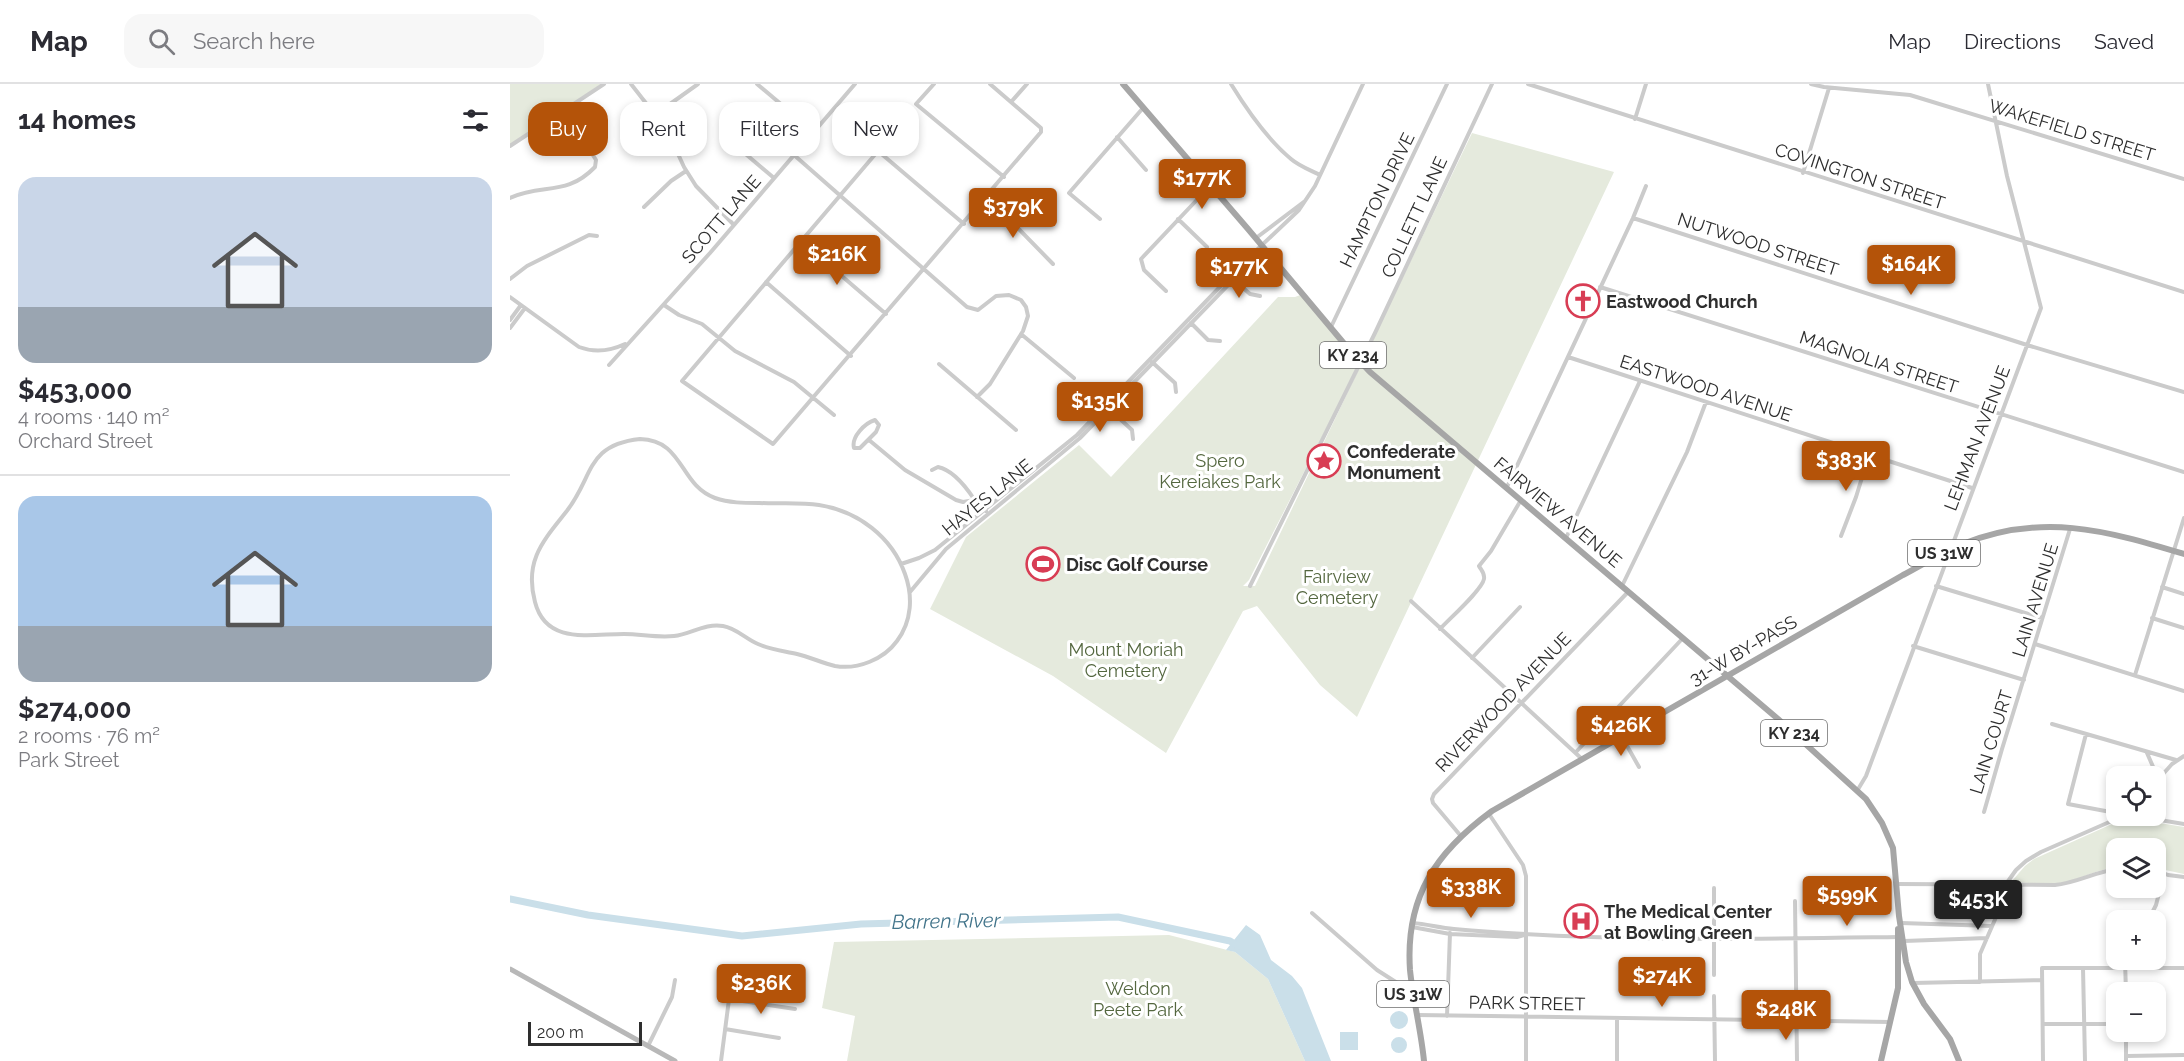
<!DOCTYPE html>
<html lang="en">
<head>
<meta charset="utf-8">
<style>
	:root { --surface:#fff; --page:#f7f7f7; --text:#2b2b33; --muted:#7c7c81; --line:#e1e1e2; --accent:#b45309 }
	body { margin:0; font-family:Raleway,sans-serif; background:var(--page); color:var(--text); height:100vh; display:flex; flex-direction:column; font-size:22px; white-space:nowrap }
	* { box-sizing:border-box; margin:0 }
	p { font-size:20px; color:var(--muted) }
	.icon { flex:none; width:33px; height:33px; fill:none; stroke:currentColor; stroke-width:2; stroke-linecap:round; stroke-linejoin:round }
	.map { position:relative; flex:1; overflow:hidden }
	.details { display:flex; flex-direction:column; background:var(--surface); width:510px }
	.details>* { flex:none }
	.hud { position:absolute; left:18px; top:18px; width:570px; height:54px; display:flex; gap:12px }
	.tools { position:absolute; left:1596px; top:682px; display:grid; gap:12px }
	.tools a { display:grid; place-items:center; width:60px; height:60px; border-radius:12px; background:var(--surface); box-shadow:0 3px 9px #0003; font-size:30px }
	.scale { position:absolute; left:18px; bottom:15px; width:114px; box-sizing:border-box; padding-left:6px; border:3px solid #2e2e2e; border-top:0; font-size:16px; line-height:21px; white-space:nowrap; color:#2e2e2e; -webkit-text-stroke:4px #fff; paint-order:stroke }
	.price { position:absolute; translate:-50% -51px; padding:0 14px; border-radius:6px; background:var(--accent); color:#fff; font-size:20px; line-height:39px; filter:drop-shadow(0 2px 3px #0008) }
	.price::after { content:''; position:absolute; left:50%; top:36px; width:18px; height:14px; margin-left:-9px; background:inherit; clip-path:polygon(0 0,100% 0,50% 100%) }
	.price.active { background:#222; color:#fff }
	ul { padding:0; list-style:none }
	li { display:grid; align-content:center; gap:12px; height:318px; padding:0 18px }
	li+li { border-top:2px solid var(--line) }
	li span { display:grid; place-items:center; height:186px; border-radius:18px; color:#555 }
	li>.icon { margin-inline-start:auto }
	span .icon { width:108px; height:108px; fill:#fffc; stroke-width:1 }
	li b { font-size:26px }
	h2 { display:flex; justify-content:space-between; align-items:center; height:72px; padding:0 18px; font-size:26px }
	.tag { padding:0 21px; border-radius:18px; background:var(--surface); box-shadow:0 3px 9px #0003; font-size:21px; line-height:54px }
	.tag.active { background:var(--accent); color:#fff }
	header { display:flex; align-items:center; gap:36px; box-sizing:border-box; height:84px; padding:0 30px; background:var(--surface); border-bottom:2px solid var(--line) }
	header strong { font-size:28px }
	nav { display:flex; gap:33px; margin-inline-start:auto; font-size:21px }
	.search { width:420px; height:54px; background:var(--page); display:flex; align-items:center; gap:15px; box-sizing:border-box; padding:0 21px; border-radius:18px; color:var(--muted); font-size:22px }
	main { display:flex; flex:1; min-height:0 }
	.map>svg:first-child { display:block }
</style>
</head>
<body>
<header>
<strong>Map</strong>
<div class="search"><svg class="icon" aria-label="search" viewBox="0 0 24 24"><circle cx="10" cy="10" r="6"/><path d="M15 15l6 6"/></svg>Search here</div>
<nav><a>Map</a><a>Directions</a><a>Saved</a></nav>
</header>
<main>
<section class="details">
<h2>14 homes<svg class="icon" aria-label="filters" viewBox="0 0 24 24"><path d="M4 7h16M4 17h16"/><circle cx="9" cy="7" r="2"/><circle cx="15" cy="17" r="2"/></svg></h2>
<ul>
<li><span style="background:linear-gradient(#c9d6e8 70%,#9aa5b1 0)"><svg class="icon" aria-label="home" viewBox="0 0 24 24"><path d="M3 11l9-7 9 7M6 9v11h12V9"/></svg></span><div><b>$453,000</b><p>4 rooms · 140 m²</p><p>Orchard Street</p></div></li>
<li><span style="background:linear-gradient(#a9c7e8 70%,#9aa5b1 0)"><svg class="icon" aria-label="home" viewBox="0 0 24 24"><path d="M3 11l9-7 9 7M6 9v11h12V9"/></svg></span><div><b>$274,000</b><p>2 rooms · 76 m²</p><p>Park Street</p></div></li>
</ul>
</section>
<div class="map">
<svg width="1674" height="977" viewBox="0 0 1674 977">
	<rect width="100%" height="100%" fill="#fff"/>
	<!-- green -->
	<path fill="#e5eadd" d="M0,0h91l-91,61z
		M962,49l142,39 -257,545 -37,-32 -63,-79 -14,5 -77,142 -113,-77 -123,-67 36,-72 113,-92 32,32 167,-180h17l8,-3 57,68 -111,218 -6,6h12z
		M1619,734l55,9v47l-28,-6v-19h-40v18c-17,2 -33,11 -50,15 -17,3 -35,1 -53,0l-1,-1 13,-15 9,-7 78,-35z
		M659,851l66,17 33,27 37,82h-458l8,-45 -33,-8 12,-66z"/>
	<!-- water -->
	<path fill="#cadfe9" d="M736,841l14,10 11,25 21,16 10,12 29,73h-26l-37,-82 -33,-27 -9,-2z
		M880 936a9 9 0 1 1 18 0a9 9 0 1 1-18 0Z
		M830,948h18v18h-18z
		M881 961a8 8 0 1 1 16 0a8 8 0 1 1-16 0Z"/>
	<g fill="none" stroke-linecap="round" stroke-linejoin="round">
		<!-- river -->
		<path stroke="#cadfe9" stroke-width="7" d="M0,815l78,16 154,21 119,-12 257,-7 112,24 8,5"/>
		<!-- street -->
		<path stroke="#cbcbcb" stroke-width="4" d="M121,0l36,46 17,37 12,19 38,39
			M247,0l57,48
			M424,0l-18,20 88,73
			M721,0c16,26 36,55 60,75 8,7 19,11 29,16
			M1018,0l656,208
			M1301,0l13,3 86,8 274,84
			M501,18l16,-18
			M146,30l42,-30
			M1125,35l11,-35
			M607,53l29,33
			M218,55l46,39
			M0,62l94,-62
			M284,71l173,152 11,3 18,-14 13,-1 12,5 5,7 2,9 -5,15 -33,53 -13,13
			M1293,89l26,-85
			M0,114c33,-15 56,-1 85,-31l1,-7 -31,-49
			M475,116l21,16 47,48
			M134,123l27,-26 15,-10
			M1123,134l394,127 157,47
			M590,135l-31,-26 74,-85
			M668,135l29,28
			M454,140l-86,-73 -196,230 91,63 268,-312v-4l-51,-44
			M746,154l49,-37
			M291,157l85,73
			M0,195l17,-13 62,-31 8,1
			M723,195l17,15 10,2
			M256,198l85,74
			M1090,203l584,185
			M656,207l-22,-21 -3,-11 69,-73
			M0,213l69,50c16,6 31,4 46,-3
			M154,221l15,10 23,9 33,27 59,31 40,33
			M0,236l11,-15
			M681,239l17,17 12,1
			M821,243l116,-243
			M0,244l15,-20
			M511,250l53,44
			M1058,273l404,131
			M642,278l23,21 1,9
			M429,280l77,66
			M99,281l101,-112 145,-169
			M598,324l24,22 1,9
			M365,336l4,5 -3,7 -16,16h-6c-3,-11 11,-25 21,-28z
			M130,355c44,1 39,46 75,59 14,5 29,5 44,5 20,1 41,-1 60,2 39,6 73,32 86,69 8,22 7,47 -8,67 -13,18 -39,29 -62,25 -13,-3 -25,-9 -38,-12 -13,-3 -26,-4 -39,-10 -12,-5 -22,-16 -35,-18 -18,-3 -32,8 -49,10 -17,2 -33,-2 -50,-2 -34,0 -78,11 -89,-32 -11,-41 8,-61 31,-90 28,-35 19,-67 74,-73z
			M359,356l36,30 51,30 7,2 12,-2 11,11
			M422,386l6,-3c15,3 28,20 36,32
			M997,403l126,-269 13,-32
			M1331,452l15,-39 13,-42
			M1056,454l74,-157
			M391,480l18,-6 16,-8 142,-115 166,-172 56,-53 16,-24 48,-102
			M740,502l125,-253 117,-249
			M1112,502l65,-134 19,-50
			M1426,502l106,32
			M1652,503l22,7
			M400,508l36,-43 134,-111 184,-190
			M901,517l171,158
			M1642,534l32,10
			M930,545c9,-10 42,-39 44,-50 1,-6 -3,-9 -5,-13l12,-15 30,-51
			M1525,560l149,47
			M1403,562l111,34
			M962,574l48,-51
			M1625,591l49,-157
			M1542,640l124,36
			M1576,650l-18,70 48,9
			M1112,653l17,30
			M1066,668l107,-114
			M1637,669l11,25
			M1646,698l16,-18 12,-8
			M1347,707l9,-15 175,-468 -34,-132 -19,-92
			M1474,728l18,-63 68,-220
			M979,730l34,51 3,11v185
			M1626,732l48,8
			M950,751l-27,-32 -1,-4 2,-5 194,-202
			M1646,786l12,5 16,2
			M1386,800l159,1c21,-2 40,-13 61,-16
			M1204,804v87
			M1285,817l2,160
			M802,829l65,57 36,23
			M1638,837l8,-16 8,-31
			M903,839c14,1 27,5 41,6 147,13 297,10 444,8
			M1391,839l91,3
			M902,843l38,7 67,3 7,-2
			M1394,857l83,-3
			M1615,876l1,33
			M1573,884l2,93
			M1470,898v-28l20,-46 6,-24 10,-14 10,-9 15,-9 82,-36
			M1403,899l128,-3
			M1204,912l1,65
			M219,915l66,10
			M907,931l473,7
			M937,932l3,-83
			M1107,934v43
			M1533,940h73
			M215,945l54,9
			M1616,948v29
			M138,962l24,-49 3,-17
			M1616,972l58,-1
			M211,977l10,-77
			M1533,977l-1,-93h142"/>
		<!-- secondary -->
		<path stroke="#b8b8b8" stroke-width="5" d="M0,885l165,92"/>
		<!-- primary -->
		<path stroke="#a6a6a6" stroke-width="6" d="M613,0l125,145 104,124 18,19 408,347 88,80 16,24 11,25 6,68 7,46 6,20 12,22 26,35 9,22
			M914,977c-3,-31 -11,-61 -14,-91 -5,-73 26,-118 82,-159l411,-236c19,-10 38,-22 57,-30 81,-33 145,-15 224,9
			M1371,977l17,-73v-59"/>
	</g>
	<!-- icons -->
	<defs>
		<g id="church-ring" transform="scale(1.725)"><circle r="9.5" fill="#fff" stroke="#d83d54" stroke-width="1.5"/><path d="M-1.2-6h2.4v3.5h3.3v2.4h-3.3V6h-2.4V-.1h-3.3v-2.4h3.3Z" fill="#d83d54"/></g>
		<g id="sight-ring" transform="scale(1.725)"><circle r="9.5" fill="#fff" stroke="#d83d54" stroke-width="1.5"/><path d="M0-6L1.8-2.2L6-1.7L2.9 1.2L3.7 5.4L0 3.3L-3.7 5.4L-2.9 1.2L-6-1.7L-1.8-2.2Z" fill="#d83d54"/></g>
		<g id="stadium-ring" transform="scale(1.725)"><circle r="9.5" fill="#fff" stroke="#d83d54" stroke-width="1.5"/><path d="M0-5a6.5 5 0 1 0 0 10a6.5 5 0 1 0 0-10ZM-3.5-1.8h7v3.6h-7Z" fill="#d83d54"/></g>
		<g id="hospital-ring" transform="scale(1.725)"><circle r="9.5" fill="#fff" stroke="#d83d54" stroke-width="1.5"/><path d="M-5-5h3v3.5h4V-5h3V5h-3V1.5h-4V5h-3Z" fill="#d83d54"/></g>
	</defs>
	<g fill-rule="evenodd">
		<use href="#church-ring" x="1073" y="217"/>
		<use href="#sight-ring" x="814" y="377"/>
		<use href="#stadium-ring" x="533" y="480"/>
		<use href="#hospital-ring" x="1071" y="837"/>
	</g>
	<g text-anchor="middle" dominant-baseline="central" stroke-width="6" stroke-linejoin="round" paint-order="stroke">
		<!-- shield labels -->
		<g fill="#fff" stroke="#6d6d6d" stroke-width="1.5">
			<rect x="810" y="258" width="66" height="26" rx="4.5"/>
			<rect x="1398" y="456" width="72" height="26" rx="4.5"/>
			<rect x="1251" y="636" width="66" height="26" rx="4.5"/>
			<rect x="867" y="897" width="72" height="26" rx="4.5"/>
		</g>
		<g font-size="16" font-weight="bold" fill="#2e2e2e">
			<text x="843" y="271">KY 234</text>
			<text x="1434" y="469">US 31W</text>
			<text x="1284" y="649">KY 234</text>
			<text x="903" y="910">US 31W</text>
		</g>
		<!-- street labels -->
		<g font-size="18" fill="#2e2e2e" stroke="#fff">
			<text transform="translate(1562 46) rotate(17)">WAKEFIELD STREET</text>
			<text transform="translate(1350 92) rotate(18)">COVINGTON STREET</text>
			<text transform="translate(867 116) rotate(-64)">HAMPTON DRIVE</text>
			<text transform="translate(904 133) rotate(-65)">COLLETT LANE</text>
			<text transform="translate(211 135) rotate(-49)">SCOTT LANE</text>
			<text transform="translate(1248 160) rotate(18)">NUTWOOD STREET</text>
			<text transform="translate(1369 278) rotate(18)">MAGNOLIA STREET</text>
			<text transform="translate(1196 304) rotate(18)">EASTWOOD AVENUE</text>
			<text transform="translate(1467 354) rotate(-69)">LEHMAN AVENUE</text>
			<text transform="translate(477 413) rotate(-39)">HAYES LANE</text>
			<text transform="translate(1048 428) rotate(40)">FAIRVIEW AVENUE</text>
			<text transform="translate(1525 516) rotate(-73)">LAIN AVENUE</text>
			<text transform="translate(1233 566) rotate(-30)">31-W BY-PASS</text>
			<text transform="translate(993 618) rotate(-46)">RIVERWOOD AVENUE</text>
			<text transform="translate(1481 658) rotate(-73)">LAIN COURT</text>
			<text transform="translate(1017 919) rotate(1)">PARK STREET</text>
		</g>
		<!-- poi labels -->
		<g font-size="18" font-weight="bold" fill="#2e2e2e" stroke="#fff" text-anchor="start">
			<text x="1096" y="217">Eastwood Church</text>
			<text x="837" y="367">Confederate<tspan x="837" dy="21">Monument</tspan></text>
			<text x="556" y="480">Disc Golf Course</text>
			<text x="1094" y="827">The Medical Center<tspan x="1094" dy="21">at Bowling Green</tspan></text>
		</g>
		<!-- park labels -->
		<g font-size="18" fill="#54673f" stroke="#fff">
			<text x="710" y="376">Spero<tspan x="710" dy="21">Kereiakes Park</tspan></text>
			<text x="827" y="492">Fairview<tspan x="827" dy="21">Cemetery</tspan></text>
			<text x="616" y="565">Mount Moriah<tspan x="616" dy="21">Cemetery</tspan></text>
			<text x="628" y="904">Weldon<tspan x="628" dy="21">Peete Park</tspan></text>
		</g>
		<!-- water labels -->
		<g font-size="20" font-style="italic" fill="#42748a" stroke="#fff">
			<text transform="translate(436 837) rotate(-1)">Barren River</text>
		</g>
	</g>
</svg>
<div class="tools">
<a><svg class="icon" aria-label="locate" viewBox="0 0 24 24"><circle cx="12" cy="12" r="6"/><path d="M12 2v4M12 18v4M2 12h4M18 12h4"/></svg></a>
<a><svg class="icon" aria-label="layers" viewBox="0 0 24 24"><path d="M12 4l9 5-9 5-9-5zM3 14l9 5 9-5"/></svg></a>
<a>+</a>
<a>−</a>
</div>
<div class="scale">200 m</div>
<b class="price" style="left:692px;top:126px">$177K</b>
<b class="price" style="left:503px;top:155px">$379K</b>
<b class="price" style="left:327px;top:202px">$216K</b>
<b class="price" style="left:1401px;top:212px">$164K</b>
<b class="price" style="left:729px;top:215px">$177K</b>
<b class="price" style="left:590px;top:349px">$135K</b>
<b class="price" style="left:1336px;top:408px">$383K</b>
<b class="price" style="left:1111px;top:673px">$426K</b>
<b class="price" style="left:961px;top:835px">$338K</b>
<b class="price" style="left:1337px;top:843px">$599K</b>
<b class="price active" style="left:1468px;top:847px">$453K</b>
<b class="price" style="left:1152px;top:924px">$274K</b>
<b class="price" style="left:251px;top:931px">$236K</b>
<b class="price" style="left:1276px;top:957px">$248K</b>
<div class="hud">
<a class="tag active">Buy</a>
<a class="tag">Rent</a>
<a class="tag">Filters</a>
<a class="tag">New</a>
</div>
</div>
</main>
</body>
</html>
